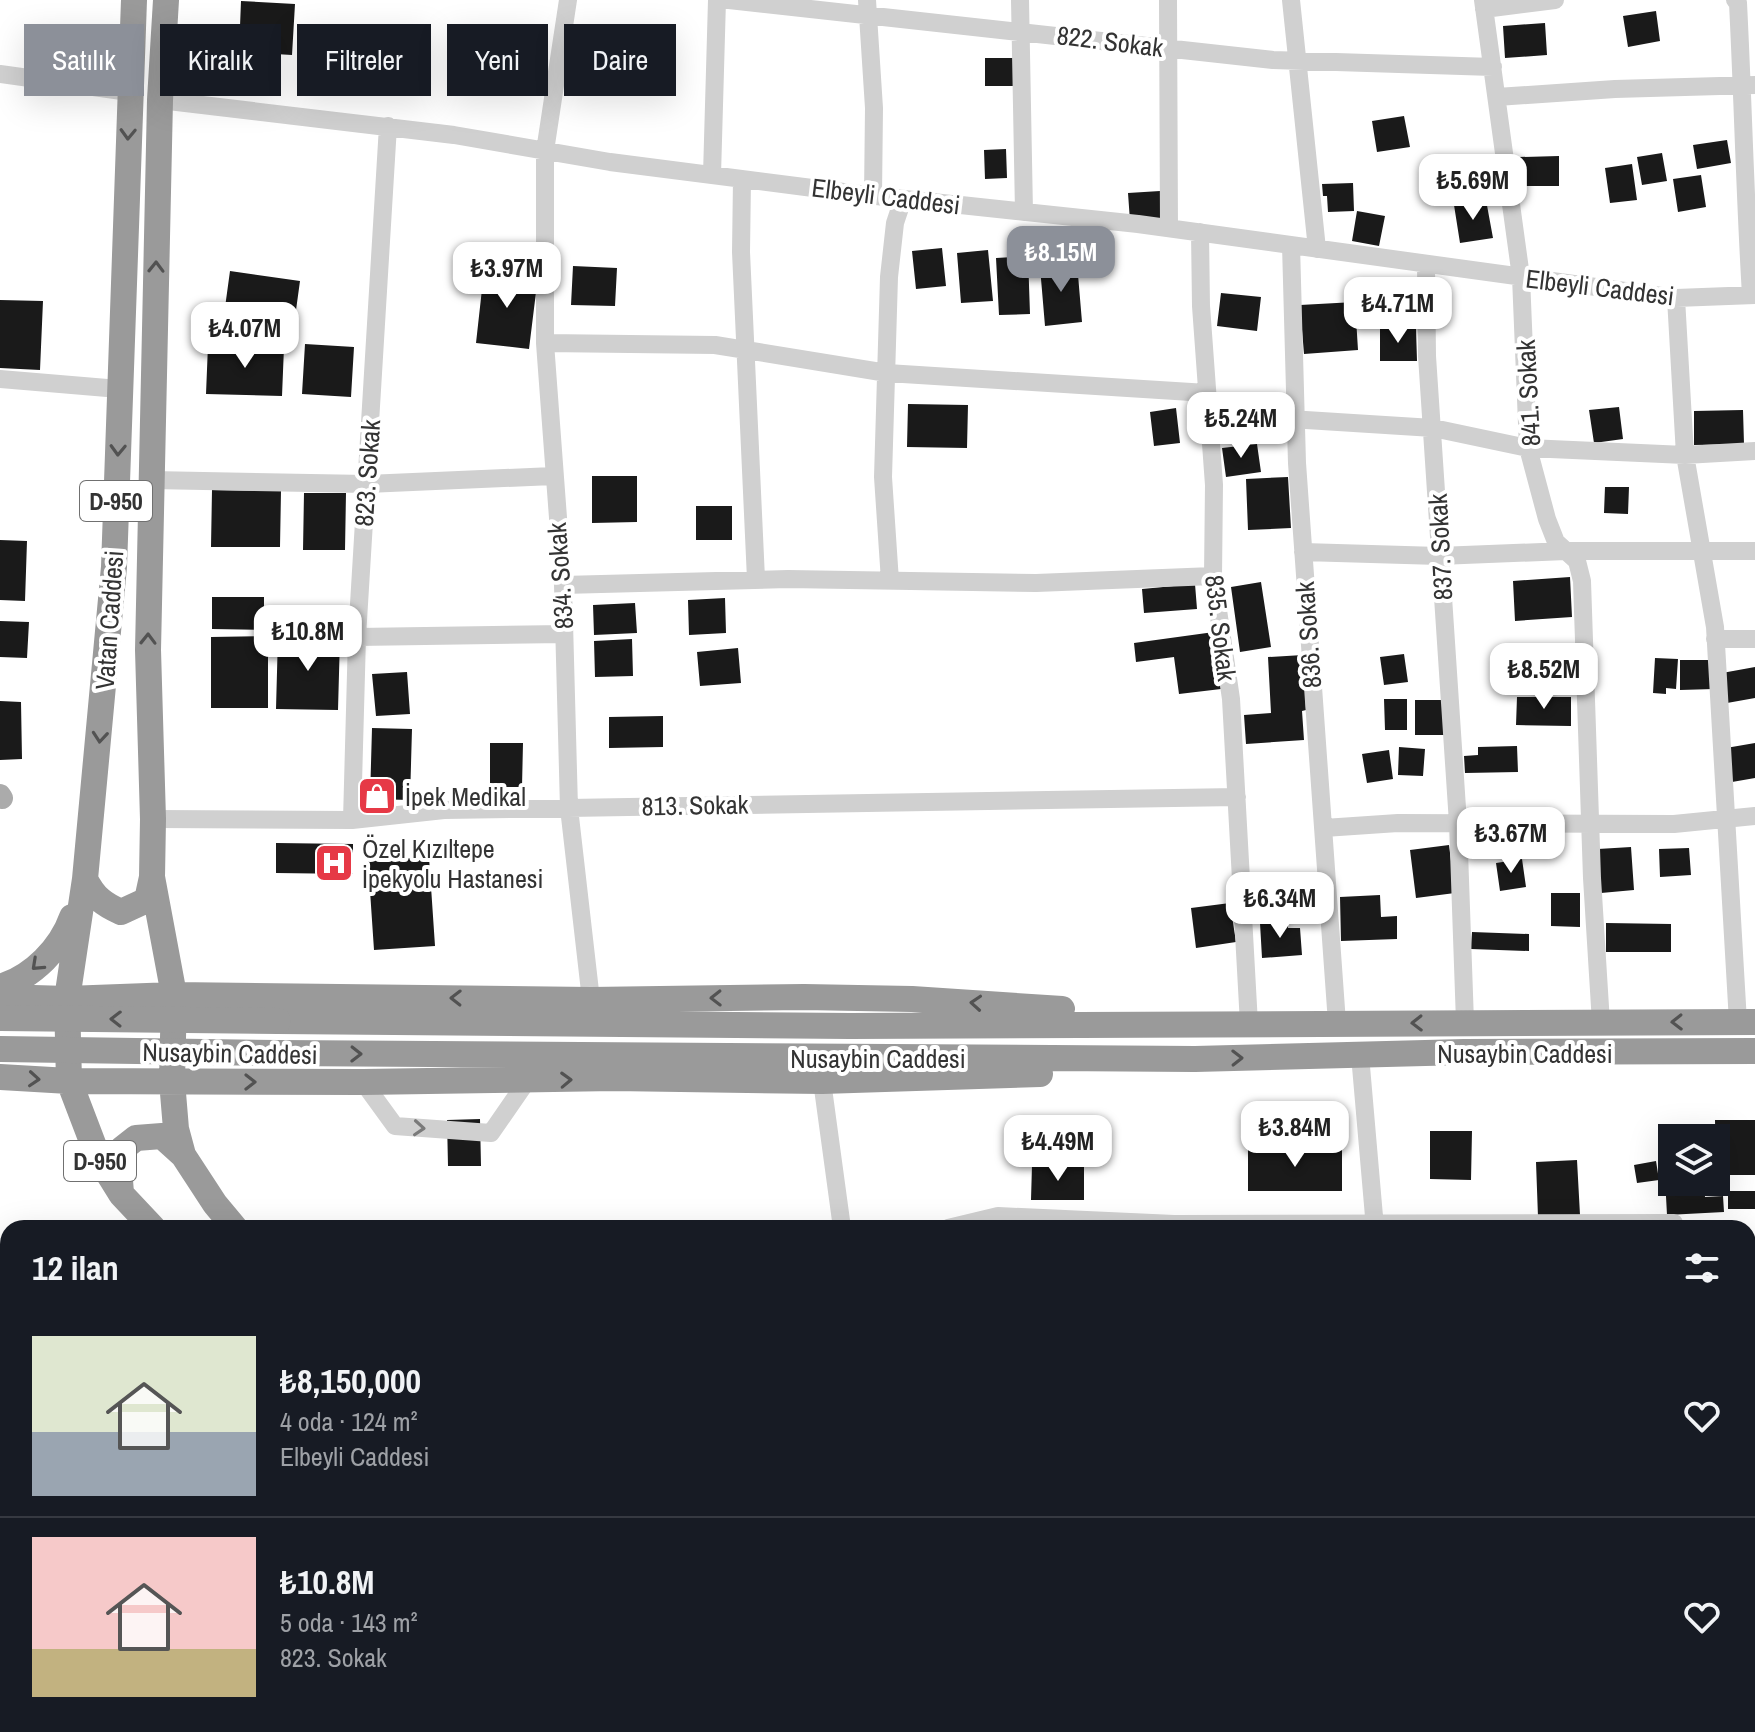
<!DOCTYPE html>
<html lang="tr">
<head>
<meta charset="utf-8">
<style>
	:root { --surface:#171b24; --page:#242831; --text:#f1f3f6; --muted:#9ea1a6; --line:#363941; --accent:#8c9099 }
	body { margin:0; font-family:"Archivo Narrow",sans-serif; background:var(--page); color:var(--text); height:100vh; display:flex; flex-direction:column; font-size:30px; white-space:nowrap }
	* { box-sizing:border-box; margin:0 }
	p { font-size:26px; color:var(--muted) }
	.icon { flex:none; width:44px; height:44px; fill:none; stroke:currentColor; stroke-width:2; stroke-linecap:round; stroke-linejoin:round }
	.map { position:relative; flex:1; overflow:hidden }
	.sheet { position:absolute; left:0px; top:1220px; width:1756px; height:512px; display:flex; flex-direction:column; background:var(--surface); border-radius:24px 24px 0 0; box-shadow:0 8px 32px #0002 }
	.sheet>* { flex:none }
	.banner { position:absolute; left:24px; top:24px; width:800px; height:72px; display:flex; gap:16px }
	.controls { position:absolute; left:1658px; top:1124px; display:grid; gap:16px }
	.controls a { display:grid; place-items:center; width:72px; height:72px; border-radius:0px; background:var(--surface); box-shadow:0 8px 32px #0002; font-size:40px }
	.price { position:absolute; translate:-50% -68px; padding:0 18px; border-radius:16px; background:#fff; color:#222; font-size:26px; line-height:52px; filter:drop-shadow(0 2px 4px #0008) }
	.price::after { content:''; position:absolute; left:50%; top:48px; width:24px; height:18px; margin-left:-12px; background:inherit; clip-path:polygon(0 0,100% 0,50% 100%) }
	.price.selected { background:var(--accent); color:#fff }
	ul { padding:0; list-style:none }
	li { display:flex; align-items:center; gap:24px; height:200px; padding:0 32px }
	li+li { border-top:2px solid var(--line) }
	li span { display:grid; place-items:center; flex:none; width:224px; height:160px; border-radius:0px; color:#555 }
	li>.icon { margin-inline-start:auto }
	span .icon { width:96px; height:96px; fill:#fffc; stroke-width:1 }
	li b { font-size:34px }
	h2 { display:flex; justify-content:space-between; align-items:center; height:96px; padding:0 32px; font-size:34px }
	.chip { padding:0 28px; border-radius:0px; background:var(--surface); box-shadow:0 8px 32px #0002; font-size:28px; line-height:72px }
	.chip.selected { background:var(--accent); color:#fff }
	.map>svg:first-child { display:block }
</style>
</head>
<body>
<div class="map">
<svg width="1755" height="1732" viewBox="0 0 1755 1732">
	<rect width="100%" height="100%" fill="#fff"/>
	<!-- green -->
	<path fill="#e6ecdf" d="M0,1250h8v159l-8,1z"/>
	<!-- building -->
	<path fill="#1a1a1a" d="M241,1l54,3 -3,51 -53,-3z
		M1656,11l4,30 -32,6 -5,-31z
		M1545,23l2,32 -42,3 -2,-32z
		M985,58h29v28h-29z
		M1404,116l6,31 -33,5 -5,-31z
		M1727,140l4,23 -34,6 -4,-24z
		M1006,149l1,29 -22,1 -1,-29z
		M1662,153l5,28 -25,4 -5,-28z
		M1559,156v30h-39l-1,-29z
		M1632,164l5,36 -27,3 -5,-35z
		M1701,175l5,32 -28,5 -5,-33z
		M1353,183l1,28 -26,1 -1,-16h-4l-1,-12z
		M1160,191l2,28 -32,2 -2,-28z
		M1486,200l7,38 -33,5 -6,-38z
		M1357,211l28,5 -6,30 -27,-5z
		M942,248l4,38 -30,3 -4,-38z
		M988,250l5,51 -32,2 -4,-50z
		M1028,256l2,58 -31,1 -3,-57z
		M1077,263l5,59 -37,4 -5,-59z
		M573,266l44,2 -2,38 -44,-1z
		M230,271l70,10 -7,51 -70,-10z
		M484,271l54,5 -9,73 -53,-6z
		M1221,293l40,4 -4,34 -40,-5z
		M0,300l43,1 -3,69 -40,-2z
		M1355,302l3,48 -54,4 -4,-49z
		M1416,328l1,33h-37v-32z
		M305,344l49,3 -3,50 -49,-3z
		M208,345l76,2 -2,49 -76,-2z
		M908,404l60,1 -1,43 -60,-1z
		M1619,407l4,32 -29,4 -5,-33z
		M1176,408l4,35 -26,3 -4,-34z
		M1743,410l1,34 -50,1v-34z
		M1257,444l4,28 -35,5 -4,-29z
		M592,476h45v46l-45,1z
		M1288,477l3,51 -43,2 -2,-51z
		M1605,487h24l-1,27 -24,-1z
		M212,490l69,1 -1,56h-69z
		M304,493h42l-1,57h-42z
		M696,506h36v34h-36z
		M0,540l27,1 -2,60 -25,-1z
		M1570,577l2,40 -57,4 -2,-40z
		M1261,582l10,65 -31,5 -9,-65z
		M1195,584l2,25 -53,4 -2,-24z
		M212,597h52v33l-52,-1z
		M725,598l1,35 -37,2 -1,-35z
		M635,603l2,30 -43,2 -1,-30z
		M0,621l29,1 -2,36 -27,-1z
		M1214,632l7,57 -42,5 -5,-37 -38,5 -2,-19z
		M278,635l62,2 -2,73 -62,-1z
		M268,636v72h-57v-71z
		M632,639l1,37 -38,1 -1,-36z
		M738,648l3,35 -41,3 -3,-34z
		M1404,654l4,28 -24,3 -4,-28z
		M1303,655l3,55 -4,1 2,29 -58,4 -2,-29 27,-2 -3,-56z
		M1655,658l23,1 -2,30 -10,-1v6l-13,-1z
		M1680,660h34v29l-34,1z
		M1755,667v31l-28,5 -5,-30z
		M407,672l3,42 -34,2 -4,-42z
		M1517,697h54v29l-55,-1z
		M1384,699h23v31h-22z
		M1415,700h29v35h-29z
		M0,701l21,1 1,57 -22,1z
		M663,716v31l-54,1v-31z
		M372,728l40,1 -2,71 -40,-1z
		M490,743h33l-1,44h-32z
		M1755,743v35l-23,4 -6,-34z
		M1517,746l1,26 -53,1 -1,-17 14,-1v-8z
		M1399,747l26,2 -2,27 -25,-1z
		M1389,750l4,29 -26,4 -5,-29z
		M276,843l77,1v30l-77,-1z
		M1449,845l6,48 -39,5 -6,-48z
		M1631,847l3,43 -33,3 -3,-44z
		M1689,848l2,27 -31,2 -1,-28z
		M429,857l6,89 -61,4 -6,-89z
		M1522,859l4,28 -26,4 -4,-28z
		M1551,893h29v34l-29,-1z
		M1380,895l1,22 16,-1v23l-56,2 -1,-44z
		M1230,903l6,39 -40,6 -5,-40z
		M1288,921v7h12l2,27 -40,3 -2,-35z
		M1606,923l65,1v28h-65z
		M1472,932l57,2v17l-58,-2z
		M480,1119l1,47h-33l-1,-46z
		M1715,1120h40v55h-39z
		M1430,1131h42l-1,49 -41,-1z
		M1248,1147h94v44h-94z
		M1664,1159h8v23h32l1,15 18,-1 1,16 -57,3z
		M1577,1160l3,55 -42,2 -2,-55z
		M1656,1161l3,19 -22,3 -3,-18z
		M1032,1165l52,1v34h-53z
		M1728,1191h27v18h-27z
		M792,1724l2,8h-39v-2z
		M856,1724h44l1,8h-44z"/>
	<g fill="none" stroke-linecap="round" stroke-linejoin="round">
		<!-- minor -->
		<path stroke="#d0d0d0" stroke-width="18" d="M568,0l-23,151v192l18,242 6,223 22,192
			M729,0l544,60 220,7
			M867,0l7,108 -1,88
			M1020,0l4,212
			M1168,0l1,228
			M1291,0l26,249
			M1483,0l38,277 7,171 19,71 9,23 21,19 5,20 10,297 9,145
			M1735,0l3,3c5,98 7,195 13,292
			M1484,9l71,-9
			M0,74l129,18
			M1497,97l118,-8 140,-4
			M160,100l294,35 156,27 257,33 271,29 538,74 79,-3
			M712,175l5,-175
			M742,179l-1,73 15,327
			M1200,232l1,74 13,179 -1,91 18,123 18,325
			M1291,245l6,218 40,560
			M1426,264l1,92 31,467 7,199
			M1676,298l9,157 30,172 23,395
			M545,343l170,2 172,28 320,20
			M0,379l119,10
			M1209,414l224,14 95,20 157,7 70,-4
			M151,480l216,4 186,-8
			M1303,552l136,4 127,-5h189
			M890,581l-7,-104 6,-200 6,-54 8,-24
			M563,585l225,-6 248,4 177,-7
			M357,637l207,-3
			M1715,639h40
			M153,819l199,1 92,-10 793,-13
			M352,820l5,-183 31,-511
			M1324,828l74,-5 276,1 81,-8
			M1360,1055l15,173
			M822,1081l20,147
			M363,1082l32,44 96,7 36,-52
			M948,1228l50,-12 176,8 500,-1
			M0,1581l8,-1
			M482,1724l1,8
			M941,1724l2,8
			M1272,1724l2,8
			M1447,1724l1,8
			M317,1732v-8"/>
		<!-- major -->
		<path stroke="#ababab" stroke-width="22" d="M0,795l2,3
			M629,1724l6,8"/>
		<!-- highway -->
		<path stroke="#9a9a9a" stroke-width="26" d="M134,0l-20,567 -29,312 -18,120 2,82 29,76 23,37 32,34
			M166,0l-6,100 -12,550 5,169 -1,58 22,118 -2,86 4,48 7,26 32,49 20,24
			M85,879c9,18 18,25 36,33l26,-12 5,-23
			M0,987c33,-10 61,-39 72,-70
			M0,997l67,2 107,-4 417,5 213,-3 108,2 150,10
			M278,1021l572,5 905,-4
			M278,1053l917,6 269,-7 291,-1
			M0,1077l69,4 294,1 251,-4 208,3 218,-7
			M121,1193l-2,-25 3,-19 14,-11 26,-2 21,19"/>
		<!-- highway-bridge -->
		<path stroke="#9a9a9a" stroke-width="26" d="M0,1018l278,3
			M0,1049l278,4"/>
	</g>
	<!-- one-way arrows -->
	<defs><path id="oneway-chevron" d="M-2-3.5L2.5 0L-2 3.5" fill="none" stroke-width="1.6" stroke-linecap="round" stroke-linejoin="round" transform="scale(2)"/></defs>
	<g stroke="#525252">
		<use href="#oneway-chevron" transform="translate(128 134) rotate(92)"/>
		<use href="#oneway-chevron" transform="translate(156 267) rotate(-89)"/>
		<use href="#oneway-chevron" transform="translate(118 450) rotate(92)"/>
		<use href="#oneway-chevron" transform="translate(148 639) rotate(-89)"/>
		<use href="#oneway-chevron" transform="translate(100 737) rotate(95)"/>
		<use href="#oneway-chevron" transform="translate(37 965) rotate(137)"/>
		<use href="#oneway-chevron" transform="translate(456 998) rotate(-179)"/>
		<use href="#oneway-chevron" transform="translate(716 998) rotate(179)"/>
		<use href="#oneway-chevron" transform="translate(976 1003) rotate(-176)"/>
		<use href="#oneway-chevron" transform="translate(116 1019) rotate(-179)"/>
		<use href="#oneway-chevron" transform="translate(1677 1022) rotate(179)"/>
		<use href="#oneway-chevron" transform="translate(1417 1023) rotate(179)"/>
		<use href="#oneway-chevron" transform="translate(356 1054) rotate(1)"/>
		<use href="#oneway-chevron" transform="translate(1237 1058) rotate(-1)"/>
		<use href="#oneway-chevron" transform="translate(34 1079) rotate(4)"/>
		<use href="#oneway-chevron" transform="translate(566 1080) rotate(-2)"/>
		<use href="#oneway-chevron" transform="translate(250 1082)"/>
	</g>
	<use stroke="#7a7a7a" href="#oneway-chevron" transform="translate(419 1128) rotate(4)"/>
	<!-- icons -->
	<defs>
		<g id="shop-square" transform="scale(2)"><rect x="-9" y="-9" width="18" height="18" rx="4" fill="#e63946" stroke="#fff"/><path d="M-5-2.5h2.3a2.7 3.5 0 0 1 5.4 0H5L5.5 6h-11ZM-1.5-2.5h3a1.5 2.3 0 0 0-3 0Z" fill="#fff"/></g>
		<g id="hospital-square" transform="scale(2)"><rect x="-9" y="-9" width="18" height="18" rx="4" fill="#e63946" stroke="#fff"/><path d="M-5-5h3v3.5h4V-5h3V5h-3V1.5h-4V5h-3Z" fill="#fff"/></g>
	</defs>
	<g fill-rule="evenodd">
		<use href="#shop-square" x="377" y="796"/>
		<use href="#hospital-square" x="334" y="863"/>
	</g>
	<g text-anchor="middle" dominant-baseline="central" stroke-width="8" stroke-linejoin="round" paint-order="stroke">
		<!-- shield labels -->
		<g fill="#fff" stroke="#707070" stroke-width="2">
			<rect x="80" y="481" width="72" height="40" rx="6"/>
			<rect x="64" y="1141" width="72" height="40" rx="6"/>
		</g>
		<g font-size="24" font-weight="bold" fill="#333">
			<text x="116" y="501">D-950</text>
			<text x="100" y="1161">D-950</text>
		</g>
		<!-- street labels -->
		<g font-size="26" fill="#333" stroke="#fff">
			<text transform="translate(1110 41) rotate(7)">822. Sokak</text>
			<text transform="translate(886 196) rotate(7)">Elbeyli Caddesi</text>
			<text transform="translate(1600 287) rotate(7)">Elbeyli Caddesi</text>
			<text transform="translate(1528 393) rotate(-93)">841. Sokak</text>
			<text transform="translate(367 473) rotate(-86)">823. Sokak</text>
			<text transform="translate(1440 547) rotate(-93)">837. Sokak</text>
			<text transform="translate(560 576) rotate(-94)">834. Sokak</text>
			<text transform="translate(109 620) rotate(-86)">Vatan Caddesi</text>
			<text transform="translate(1221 628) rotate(83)">835. Sokak</text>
			<text transform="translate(1308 635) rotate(-94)">836. Sokak</text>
			<text transform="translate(695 805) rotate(-1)">813. Sokak</text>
			<text transform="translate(230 1053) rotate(1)">Nusaybin Caddesi</text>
			<text x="1525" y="1053">Nusaybin Caddesi</text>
			<text x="878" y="1058">Nusaybin Caddesi</text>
		</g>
		<!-- poi labels -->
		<g font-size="26" fill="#333" stroke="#fff" text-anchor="start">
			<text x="405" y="796">İpek Medikal</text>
			<text x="362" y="848">Özel Kızıltepe<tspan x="362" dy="30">İpekyolu Hastanesi</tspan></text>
		</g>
	</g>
</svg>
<div class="controls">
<a><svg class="icon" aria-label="layers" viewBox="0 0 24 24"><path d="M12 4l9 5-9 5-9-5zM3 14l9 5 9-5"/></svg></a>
</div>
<b class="price" style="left:1473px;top:222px">₺5.69M</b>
<b class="price selected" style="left:1061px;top:294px">₺8.15M</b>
<b class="price" style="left:507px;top:310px">₺3.97M</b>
<b class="price" style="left:1398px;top:345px">₺4.71M</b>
<b class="price" style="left:245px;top:370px">₺4.07M</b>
<b class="price" style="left:1241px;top:460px">₺5.24M</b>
<b class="price" style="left:308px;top:673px">₺10.8M</b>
<b class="price" style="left:1544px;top:711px">₺8.52M</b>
<b class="price" style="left:1511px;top:875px">₺3.67M</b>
<b class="price" style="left:1280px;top:940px">₺6.34M</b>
<b class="price" style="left:1295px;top:1169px">₺3.84M</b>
<b class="price" style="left:1058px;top:1183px">₺4.49M</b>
<div class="banner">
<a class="chip selected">Satılık</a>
<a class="chip">Kiralık</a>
<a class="chip">Filtreler</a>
<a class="chip">Yeni</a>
<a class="chip">Daire</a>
</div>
<section class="sheet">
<h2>12 ilan<svg class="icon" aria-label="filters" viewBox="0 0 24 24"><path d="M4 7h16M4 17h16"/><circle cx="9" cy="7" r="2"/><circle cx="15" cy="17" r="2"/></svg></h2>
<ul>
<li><span style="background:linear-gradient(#dfe7d0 60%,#9aa5b1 0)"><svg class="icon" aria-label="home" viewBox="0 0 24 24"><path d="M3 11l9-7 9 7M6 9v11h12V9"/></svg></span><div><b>₺8,150,000</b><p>4 oda · 124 m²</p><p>Elbeyli Caddesi</p></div><svg class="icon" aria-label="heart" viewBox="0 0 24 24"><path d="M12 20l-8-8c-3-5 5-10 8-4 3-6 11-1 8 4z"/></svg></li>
<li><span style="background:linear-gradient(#f6c9c9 70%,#c2b280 0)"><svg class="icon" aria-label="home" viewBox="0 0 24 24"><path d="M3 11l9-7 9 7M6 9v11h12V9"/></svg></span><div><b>₺10.8M</b><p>5 oda · 143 m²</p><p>823. Sokak</p></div><svg class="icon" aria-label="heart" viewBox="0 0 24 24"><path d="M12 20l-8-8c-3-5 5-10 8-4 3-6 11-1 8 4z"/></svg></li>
</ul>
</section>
</div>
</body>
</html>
